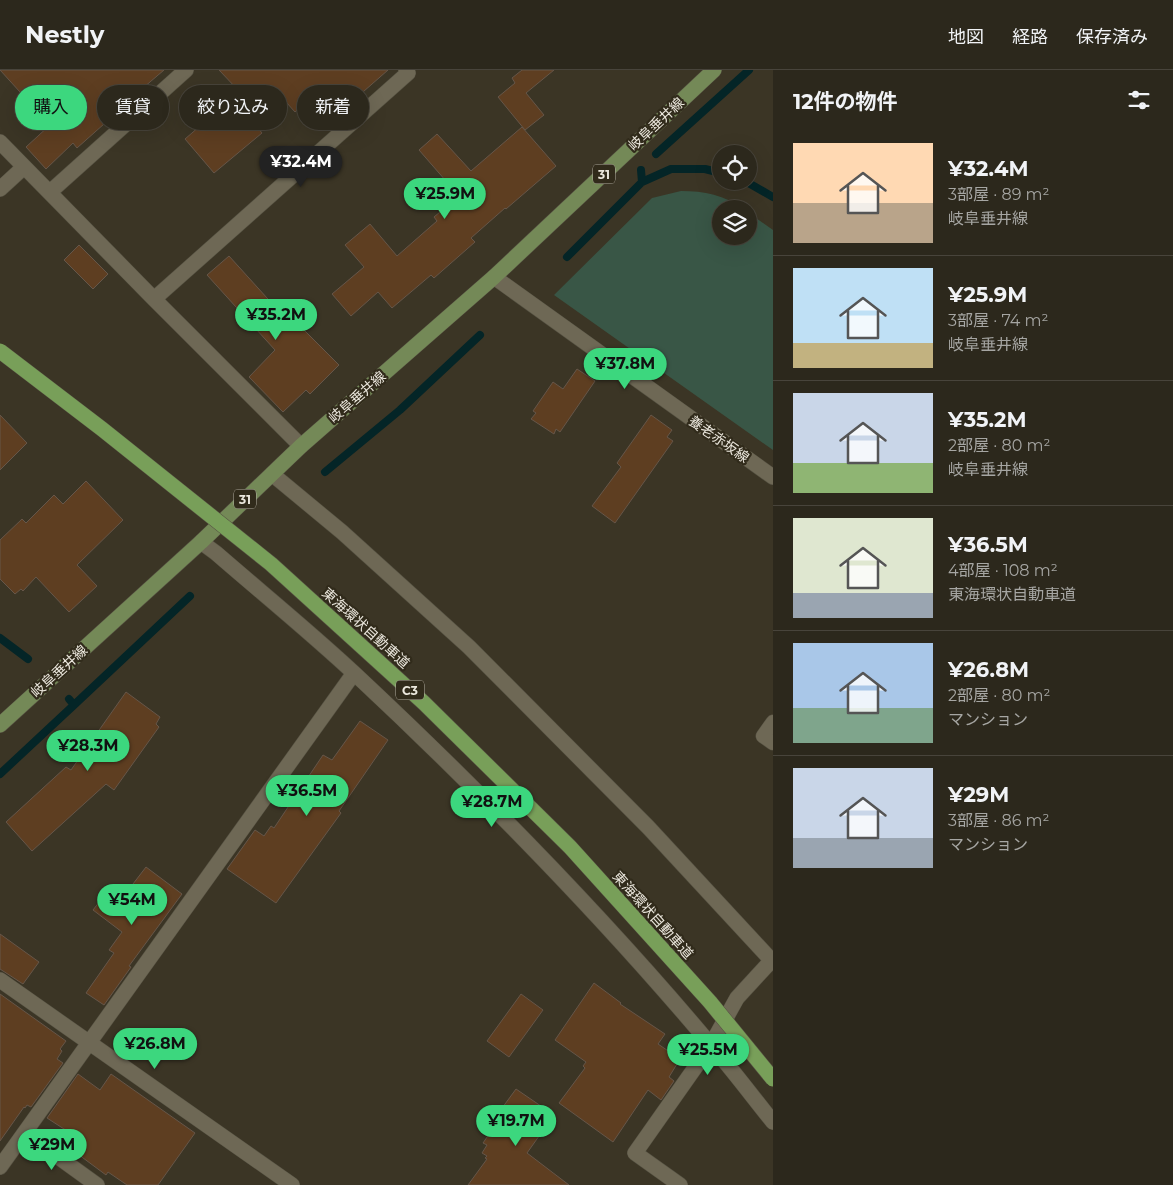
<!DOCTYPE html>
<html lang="ja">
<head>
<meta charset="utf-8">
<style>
	:root { --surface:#2c281c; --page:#383429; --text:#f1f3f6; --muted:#a6a6a3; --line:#48443b; --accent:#3cd77e }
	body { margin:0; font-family:Montserrat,"Noto Sans JP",sans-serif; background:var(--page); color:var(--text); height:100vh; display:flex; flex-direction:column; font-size:19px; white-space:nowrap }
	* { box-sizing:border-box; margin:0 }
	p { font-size:16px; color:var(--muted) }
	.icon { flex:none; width:28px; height:28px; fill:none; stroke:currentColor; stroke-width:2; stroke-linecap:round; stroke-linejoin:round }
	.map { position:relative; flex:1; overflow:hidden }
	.sheet { display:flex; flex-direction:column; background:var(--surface); width:400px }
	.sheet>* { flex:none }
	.top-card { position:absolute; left:15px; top:15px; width:475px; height:45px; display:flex; gap:10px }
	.buttons { position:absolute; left:712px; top:75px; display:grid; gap:10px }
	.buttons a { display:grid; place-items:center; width:45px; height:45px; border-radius:50%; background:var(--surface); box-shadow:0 5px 20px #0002,0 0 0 1px var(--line); font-size:25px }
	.price { position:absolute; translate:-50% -42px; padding:0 11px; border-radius:18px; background:var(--accent); color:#111; font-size:16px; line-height:32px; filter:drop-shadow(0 1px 2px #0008) }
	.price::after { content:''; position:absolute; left:50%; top:30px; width:15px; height:11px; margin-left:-8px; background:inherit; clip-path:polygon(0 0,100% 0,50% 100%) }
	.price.current { background:#222; color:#fff }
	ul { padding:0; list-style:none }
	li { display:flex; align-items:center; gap:15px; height:125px; padding:0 20px }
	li+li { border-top:1px solid var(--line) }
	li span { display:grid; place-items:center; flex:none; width:140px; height:100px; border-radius:0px; color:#555 }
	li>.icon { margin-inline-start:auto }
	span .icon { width:60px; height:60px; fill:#fffc; stroke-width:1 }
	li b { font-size:21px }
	h2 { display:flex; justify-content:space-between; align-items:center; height:60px; padding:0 20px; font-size:21px }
	.pill { padding:0 18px; border-radius:22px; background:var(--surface); box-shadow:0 5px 20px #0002,0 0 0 1px var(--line); font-size:18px; line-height:45px }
	.pill.current { background:var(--accent); color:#111 }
	header { display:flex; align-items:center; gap:30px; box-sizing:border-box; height:70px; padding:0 25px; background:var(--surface); border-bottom:1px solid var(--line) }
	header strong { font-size:24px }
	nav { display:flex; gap:28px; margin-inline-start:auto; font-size:18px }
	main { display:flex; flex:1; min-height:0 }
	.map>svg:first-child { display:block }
</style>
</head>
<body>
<header>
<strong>Nestly</strong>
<nav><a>地図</a><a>経路</a><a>保存済み</a></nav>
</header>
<main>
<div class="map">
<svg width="773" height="1115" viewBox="0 0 773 1115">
	<rect width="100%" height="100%" fill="#3b3525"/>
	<!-- green -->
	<path fill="#395646" d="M681,121c23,0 44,4 62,18h-22v27h28v-23l24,17v220l-219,-155 98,-97z"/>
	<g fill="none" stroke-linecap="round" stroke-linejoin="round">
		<!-- stream -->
		<path stroke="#042527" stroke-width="8" d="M656,84l93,-84
			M641,100l1,12
			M745,111l28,16
			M567,187l75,-75 29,-13h34l16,4
			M325,402l75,-62 80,-75
			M0,568l28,21
			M69,629l5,6 116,-109
			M0,704l74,-69"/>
	</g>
	<!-- building -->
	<path fill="#5e3e21" stroke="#665649" d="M0,0h164l-62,53 2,1 -27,24 -4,-5 -27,26 -20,-22 24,-22z
		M219,0h169l-49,43 -19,-23 -25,22 -18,-20 -27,26 12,15 -48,40 -29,-34 15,-13 -2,-2 40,-34z
		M522,0h32l-28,23 18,22 -19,15 -27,-33 17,-14 -3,-5z
		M522,57l34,39 -50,43 -1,-1 -34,30 4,4 -41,36 -3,-3 -39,33 -14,-16 -27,24 -19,-22 32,-27 -19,-22 25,-21 27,32 40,-35 -3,-4 25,-21 -40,-46 18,-16 34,37z
		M79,175l29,29 -15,15 -29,-29z
		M229,186l67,74 4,-4 39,39 -29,29 -4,-4 -23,22 -34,-35 26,-27 -68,-75z
		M577,299l18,12 -35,51 -4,-3 -2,5 -23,-15 5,-6 -3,-2 20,-29 10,7z
		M0,345l27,28 -27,27z
		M651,345l21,15 -5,7 6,4 -58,82 -23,-17 29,-39 -4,-4z
		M86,411l37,39 -46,45 20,21 -28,26 -33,-35 -13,14 -2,-2 -6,5 -15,-15v-39l22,-21 4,4 28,-28 9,9z
		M126,622l34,25 -4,7 3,3 -45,63 -8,-6 -74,67 -26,-29 60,-55 5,3z
		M360,651l28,19 -49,71 2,2 -65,90 -49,-34 28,-39 9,6 7,-10 3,2 49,-73 9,5z
		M146,797l36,27 -53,72 2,1 -27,38 -18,-12 28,-40 -5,-3 13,-18 -29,-22 17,-22 13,9z
		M0,864l39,28 -16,22 -23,-15z
		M594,913l27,20 -1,1 45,30 -7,10 22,15 -11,18 5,4 -13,19 -13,-10 -35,52 -54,-39 26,-35 -2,-2 3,-4 -31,-22z
		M0,924l66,47 -6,8 2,2 -5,8 6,4 -32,44 -4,-2 -2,3 -1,-1 -24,34z
		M521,924l22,16 -34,47 -22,-16z
		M78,1004l22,16 11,-16 84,59 -37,52h-31l-19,-13 -2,3 -35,-26 7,-11 -31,-20z
		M516,1019l38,26 -27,38 42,32h-101l19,-26 -2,-1 2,-2 -5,-3 5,-8 -4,-2 17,-25 -3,-3z"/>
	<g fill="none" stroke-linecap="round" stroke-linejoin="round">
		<!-- service casing -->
		<g stroke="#565243" stroke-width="15">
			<path id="service" d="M773,652l-10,14 10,7"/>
		</g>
		<!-- minor casing -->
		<g stroke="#565243" stroke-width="16">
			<path id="minor" d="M0,72l154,157 147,147
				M0,119l24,-22
				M50,122l136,-122
				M154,229l254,-226 -2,-3
				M272,404l70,58 127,115 179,180 125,135
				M201,472l15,11c46,40 94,79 139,121 125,117 245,239 355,370 22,25 42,52 63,78
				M0,910l292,205
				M25,1063l72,52
				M0,1097l354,-494
				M680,1115l-45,-32 76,-108 26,-47 34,-37"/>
		</g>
		<!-- secondary casing -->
		<g stroke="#565243" stroke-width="16">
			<path id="secondary" d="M494,207l279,200"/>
		</g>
		<!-- primary casing -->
		<g stroke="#565243" stroke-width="16">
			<path id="primary" d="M0,655l201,-183 100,-96 193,-169 220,-207"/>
		</g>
		<!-- service -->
		<use href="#service" stroke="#6e6855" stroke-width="14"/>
		<!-- minor -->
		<use href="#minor" stroke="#6e6855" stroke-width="15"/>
		<!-- secondary -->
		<use href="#secondary" stroke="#6e6855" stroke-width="15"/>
		<!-- primary -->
		<use href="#primary" stroke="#748957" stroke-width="15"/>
		<!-- motorway-bridge casing -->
		<g stroke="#565243" stroke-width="16" stroke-linecap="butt">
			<path id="motorway-bridge" d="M0,281l102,78 169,135 153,139 146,144 140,155 63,77"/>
		</g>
		<!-- motorway-bridge -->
		<use href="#motorway-bridge" stroke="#789f59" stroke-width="15"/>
	</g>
	<g text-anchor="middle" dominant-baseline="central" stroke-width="4.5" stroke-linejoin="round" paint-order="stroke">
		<!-- shield labels -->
		<g fill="#312b1b" stroke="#b3afa3" stroke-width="1">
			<rect x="593" y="94.5" width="22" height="19" rx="4"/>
			<rect x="234" y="419.5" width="22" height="19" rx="4"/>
			<rect x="396" y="610.5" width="28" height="19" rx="4"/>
		</g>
		<g font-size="12" font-weight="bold" fill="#ebe7dd">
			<text x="604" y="104">31</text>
			<text x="245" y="429">31</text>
			<text x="410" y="620">C3</text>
		</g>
		<!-- street labels -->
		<g font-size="14" fill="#ebe7dd" stroke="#312b1b">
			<text transform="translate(656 54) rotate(-43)">岐阜垂井線</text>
			<text transform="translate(357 327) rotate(-41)">岐阜垂井線</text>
			<text transform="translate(719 369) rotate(35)">養老赤坂線</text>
			<text transform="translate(366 558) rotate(42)">東海環状自動車道</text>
			<text transform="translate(59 601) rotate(-42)">岐阜垂井線</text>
			<text transform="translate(653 845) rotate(48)">東海環状自動車道</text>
		</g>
	</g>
</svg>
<div class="buttons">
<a><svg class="icon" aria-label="locate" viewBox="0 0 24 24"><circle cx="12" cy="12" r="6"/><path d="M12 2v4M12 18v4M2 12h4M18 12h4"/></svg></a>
<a><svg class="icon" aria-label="layers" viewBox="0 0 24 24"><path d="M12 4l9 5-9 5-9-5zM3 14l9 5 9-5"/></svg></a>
</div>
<b class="price current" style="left:301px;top:118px">¥32.4M</b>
<b class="price" style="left:445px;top:150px">¥25.9M</b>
<b class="price" style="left:276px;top:271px">¥35.2M</b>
<b class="price" style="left:625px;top:320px">¥37.8M</b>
<b class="price" style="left:88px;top:702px">¥28.3M</b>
<b class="price" style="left:307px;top:747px">¥36.5M</b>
<b class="price" style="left:492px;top:758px">¥28.7M</b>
<b class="price" style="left:132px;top:856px">¥54M</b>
<b class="price" style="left:155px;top:1000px">¥26.8M</b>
<b class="price" style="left:708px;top:1006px">¥25.5M</b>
<b class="price" style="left:516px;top:1077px">¥19.7M</b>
<b class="price" style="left:52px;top:1101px">¥29M</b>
<div class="top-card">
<a class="pill current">購入</a>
<a class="pill">賃貸</a>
<a class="pill">絞り込み</a>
<a class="pill">新着</a>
</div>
</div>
<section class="sheet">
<h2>12件の物件<svg class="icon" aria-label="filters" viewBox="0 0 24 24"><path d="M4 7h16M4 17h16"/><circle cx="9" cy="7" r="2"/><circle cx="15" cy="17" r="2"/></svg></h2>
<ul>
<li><span style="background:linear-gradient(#ffd9b3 60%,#b9a48a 0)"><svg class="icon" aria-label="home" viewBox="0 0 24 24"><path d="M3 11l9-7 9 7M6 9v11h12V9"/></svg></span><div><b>¥32.4M</b><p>3部屋 · 89 m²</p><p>岐阜垂井線</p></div></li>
<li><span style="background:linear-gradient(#bfe0f5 75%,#c2b280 0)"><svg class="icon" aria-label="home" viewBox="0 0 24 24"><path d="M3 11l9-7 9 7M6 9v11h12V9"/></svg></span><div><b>¥25.9M</b><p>3部屋 · 74 m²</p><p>岐阜垂井線</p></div></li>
<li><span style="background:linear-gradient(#c9d6e8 70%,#8fb573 0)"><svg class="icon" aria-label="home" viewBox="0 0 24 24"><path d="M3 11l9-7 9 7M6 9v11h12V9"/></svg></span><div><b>¥35.2M</b><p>2部屋 · 80 m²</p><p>岐阜垂井線</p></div></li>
<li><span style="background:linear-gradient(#dfe7d0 75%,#9aa5b1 0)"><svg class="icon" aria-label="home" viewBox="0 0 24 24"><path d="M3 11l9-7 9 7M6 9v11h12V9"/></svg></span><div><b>¥36.5M</b><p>4部屋 · 108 m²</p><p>東海環状自動車道</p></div></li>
<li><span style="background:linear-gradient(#a9c7e8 65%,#7fa58c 0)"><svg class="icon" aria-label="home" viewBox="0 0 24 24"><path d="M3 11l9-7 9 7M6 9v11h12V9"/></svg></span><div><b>¥26.8M</b><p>2部屋 · 80 m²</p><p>マンション</p></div></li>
<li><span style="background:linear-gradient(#c9d6e8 70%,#9aa5b1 0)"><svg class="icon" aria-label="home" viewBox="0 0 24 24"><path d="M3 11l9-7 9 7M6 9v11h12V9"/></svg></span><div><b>¥29M</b><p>3部屋 · 86 m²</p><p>マンション</p></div></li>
</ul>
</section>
</main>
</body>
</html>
